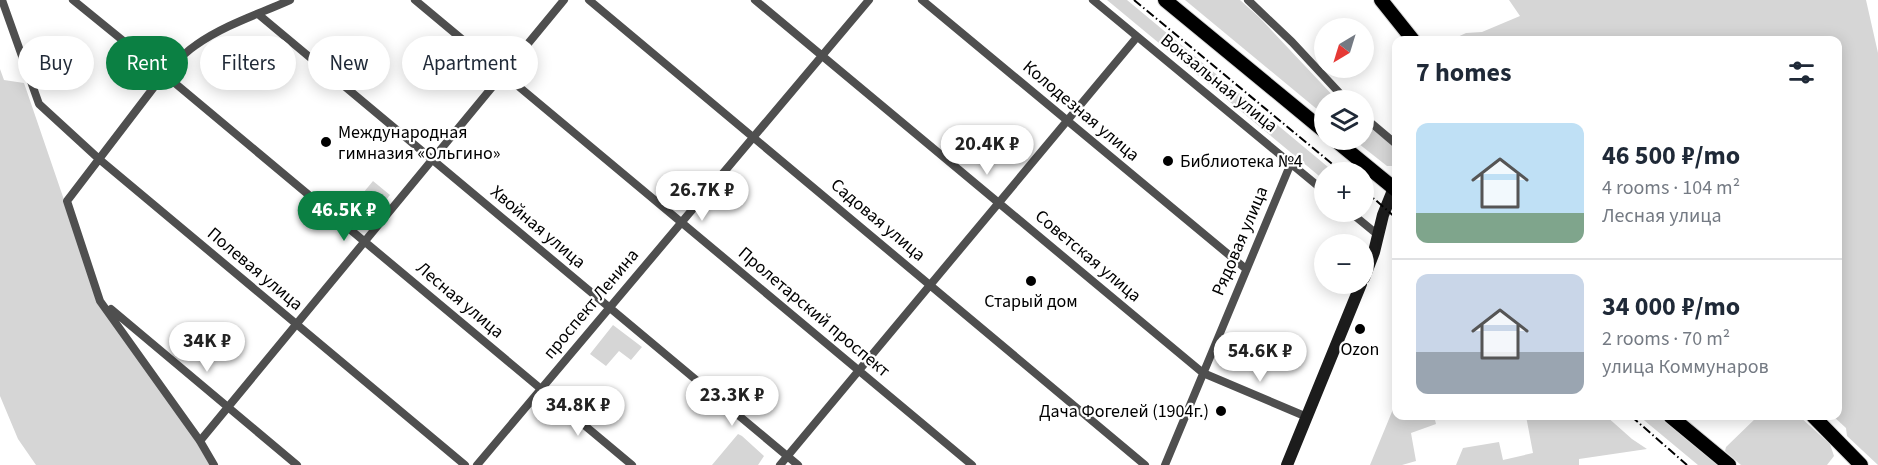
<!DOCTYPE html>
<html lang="en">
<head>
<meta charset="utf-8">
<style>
	:root { --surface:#fff; --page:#f2f2f3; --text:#1f2937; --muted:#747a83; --line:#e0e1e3; --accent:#0b8043 }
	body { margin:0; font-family:"Source Sans 3",sans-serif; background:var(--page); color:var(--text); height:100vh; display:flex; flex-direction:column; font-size:22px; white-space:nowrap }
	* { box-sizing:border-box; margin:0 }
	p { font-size:20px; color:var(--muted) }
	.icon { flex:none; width:33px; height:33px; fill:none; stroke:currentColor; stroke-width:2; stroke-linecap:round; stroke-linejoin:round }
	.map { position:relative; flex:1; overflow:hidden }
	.panel { position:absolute; left:1392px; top:36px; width:450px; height:384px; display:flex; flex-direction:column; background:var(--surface); border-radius:12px; box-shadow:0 3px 15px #0003 }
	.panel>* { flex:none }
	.hud { position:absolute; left:18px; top:36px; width:570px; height:54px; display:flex; gap:12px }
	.needle { width:39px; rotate:218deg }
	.buttons { position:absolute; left:1314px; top:18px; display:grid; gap:12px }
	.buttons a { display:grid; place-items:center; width:60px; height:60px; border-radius:50%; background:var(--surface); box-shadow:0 3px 15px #0003; font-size:30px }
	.price { position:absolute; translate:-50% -51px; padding:0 14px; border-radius:21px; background:#fff; color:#222; font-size:20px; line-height:39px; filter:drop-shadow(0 2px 3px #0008) }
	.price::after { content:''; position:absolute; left:50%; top:36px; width:18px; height:14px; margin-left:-9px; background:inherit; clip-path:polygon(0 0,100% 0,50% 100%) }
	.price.selected { background:var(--accent); color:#fff }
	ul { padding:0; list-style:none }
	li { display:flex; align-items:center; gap:18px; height:150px; padding:0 24px }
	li+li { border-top:2px solid var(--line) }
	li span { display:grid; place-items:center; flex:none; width:168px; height:120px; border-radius:12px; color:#555 }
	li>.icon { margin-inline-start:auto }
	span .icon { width:72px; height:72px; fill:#fffc; stroke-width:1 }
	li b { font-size:26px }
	h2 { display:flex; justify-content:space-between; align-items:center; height:72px; padding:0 24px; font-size:26px }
	.chip { padding:0 21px; border-radius:27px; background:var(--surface); box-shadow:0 3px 15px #0003; font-size:21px; line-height:54px }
	.chip.selected { background:var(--accent); color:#fff }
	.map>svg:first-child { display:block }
</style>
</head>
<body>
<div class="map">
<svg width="1878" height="465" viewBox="0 0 1878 465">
	<rect width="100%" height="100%" fill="#fff"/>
	<!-- green -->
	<path fill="#d6d6d6" d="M1107,0h20l207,172h-10v8z
		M1185,0h55l19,17 78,83h-13v15z
		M1509,0h357l12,53v412l-31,-29 -1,-8 -13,-12h5v-376h-387l15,-7 16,-1 38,-16z
		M0,69l4,11 20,3 75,219 98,141 13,22h-174l-18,-26 -18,-43z
		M1364,123l32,25v18h-9l-33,-26h10z
		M373,181l17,14 -24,30 -18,-14z
		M613,325l29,22 -11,13 -12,-9 -13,15 -16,-12z
		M1396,402v14h38l2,8 -25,9 5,28 -14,4h-32z
		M1526,416h80l26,23 15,10 -68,10v6h-123l7,-17 36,-6 4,18 30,-7z
		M1639,416h22l57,49h-20z
		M1758,416h41l31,28 4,12 -7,9h-86l-16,-14 1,-4z
		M738,434l4,2 22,20 -6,9h-46z"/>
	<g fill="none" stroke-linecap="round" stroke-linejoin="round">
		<!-- primary casing -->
		<g stroke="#dbdbdb" stroke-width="16">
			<path id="primary" d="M1165,0l159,131
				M1381,0l32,40
				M1335,140l61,50
				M1670,416l59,49
				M1813,416l48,49"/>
		</g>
		<!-- street -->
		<path stroke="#4f4f4f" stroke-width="8" d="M2,0l37,104 60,55 366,306
			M73,0l91,74 468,391
			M415,0l557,465
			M589,0l556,465
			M755,0l448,373 104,44
			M922,0l324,269
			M1093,0l231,191
			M1248,0l44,42 54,58
			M258,14l540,451
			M1364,117l32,27
			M1350,212l28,23
			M111,309l186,156
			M200,441l364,-441
			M214,465l-14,-24 -100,-140 -33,-100 97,-127c10,-10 20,-21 32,-29 28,-20 63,-31 94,-45
			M477,465l392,-465
			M780,465l357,-428
			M1165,465l126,-302"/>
		<!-- secondary -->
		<path stroke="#1c1c1c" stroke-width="12" d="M1364,278l10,-26 9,-37 13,-32
			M1287,465l74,-181"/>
		<!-- primary -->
		<use href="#primary" stroke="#000" stroke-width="14"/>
		<!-- rail -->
		<path stroke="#000" stroke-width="2" stroke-dasharray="9 3 1.5 3" stroke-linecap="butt" d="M1134,0l208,172
			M1364,190l32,28
			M1631,416l56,49"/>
	</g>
	<!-- markers -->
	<g fill="#000" stroke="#fff" stroke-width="2">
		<circle cx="326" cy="142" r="6"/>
		<circle cx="1168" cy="161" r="6"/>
		<circle cx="1031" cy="281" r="6"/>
		<circle cx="1360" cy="329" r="6"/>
		<circle cx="1221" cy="411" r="6"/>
	</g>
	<g text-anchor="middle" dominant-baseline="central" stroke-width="4.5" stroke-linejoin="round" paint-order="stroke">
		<!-- street labels -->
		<g font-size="18" fill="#000" stroke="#fff">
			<text transform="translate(1219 83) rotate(39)">Вокзальная улица</text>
			<text transform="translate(1081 111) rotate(40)">Колодезная улица</text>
			<text transform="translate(878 220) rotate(40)">Садовая улица</text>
			<text transform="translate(538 227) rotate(40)">Хвойная улица</text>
			<text transform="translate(1240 241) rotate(-67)">Рядовая улица</text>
			<text transform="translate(1088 256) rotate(40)">Советская улица</text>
			<text transform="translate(255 269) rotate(40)">Полевая улица</text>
			<text transform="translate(460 300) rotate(40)">Лесная улица</text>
			<text transform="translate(591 304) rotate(-50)">проспект Ленина</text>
			<text transform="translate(814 312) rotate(40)">Пролетарский проспект</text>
		</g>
		<!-- poi labels -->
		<g font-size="18" fill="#000" stroke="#fff" text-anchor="start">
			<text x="338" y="132">Международная<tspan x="338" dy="21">гимназия «Ольгино»</tspan></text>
			<text x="1180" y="161">Библиотека №4</text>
			<text x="1031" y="301" text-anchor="middle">Старый дом</text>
			<text x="1360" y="349" text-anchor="middle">Ozon</text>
			<text x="1209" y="411" text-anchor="end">Дача Фогелей (1904г.)</text>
		</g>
	</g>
</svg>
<div class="buttons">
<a><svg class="needle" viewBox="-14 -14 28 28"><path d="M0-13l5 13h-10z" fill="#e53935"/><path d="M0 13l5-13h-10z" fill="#747a83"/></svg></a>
<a><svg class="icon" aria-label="layers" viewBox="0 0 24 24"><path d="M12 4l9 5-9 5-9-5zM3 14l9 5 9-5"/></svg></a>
<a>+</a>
<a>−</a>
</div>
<b class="price" style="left:987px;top:176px">20.4K ₽</b>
<b class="price" style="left:702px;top:222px">26.7K ₽</b>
<b class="price selected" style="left:344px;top:242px">46.5K ₽</b>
<b class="price" style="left:207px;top:373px">34K ₽</b>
<b class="price" style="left:1260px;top:383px">54.6K ₽</b>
<b class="price" style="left:732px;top:427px">23.3K ₽</b>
<b class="price" style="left:578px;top:437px">34.8K ₽</b>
<div class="hud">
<a class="chip">Buy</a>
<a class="chip selected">Rent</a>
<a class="chip">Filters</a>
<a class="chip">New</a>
<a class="chip">Apartment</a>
</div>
<section class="panel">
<h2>7 homes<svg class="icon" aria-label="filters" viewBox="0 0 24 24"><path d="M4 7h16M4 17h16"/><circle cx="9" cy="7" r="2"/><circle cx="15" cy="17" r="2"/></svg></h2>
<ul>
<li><span style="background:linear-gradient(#bfe0f5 75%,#7fa58c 0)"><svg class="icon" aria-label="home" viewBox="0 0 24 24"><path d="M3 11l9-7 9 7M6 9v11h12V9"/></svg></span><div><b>46 500 ₽/mo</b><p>4 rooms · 104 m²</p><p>Лесная улица</p></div></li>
<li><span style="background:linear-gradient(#c9d6e8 65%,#9aa5b1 0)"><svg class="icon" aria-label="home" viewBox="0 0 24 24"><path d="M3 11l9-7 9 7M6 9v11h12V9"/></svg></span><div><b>34 000 ₽/mo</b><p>2 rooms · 70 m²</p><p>улица Коммунаров</p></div></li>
</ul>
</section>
</div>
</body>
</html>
